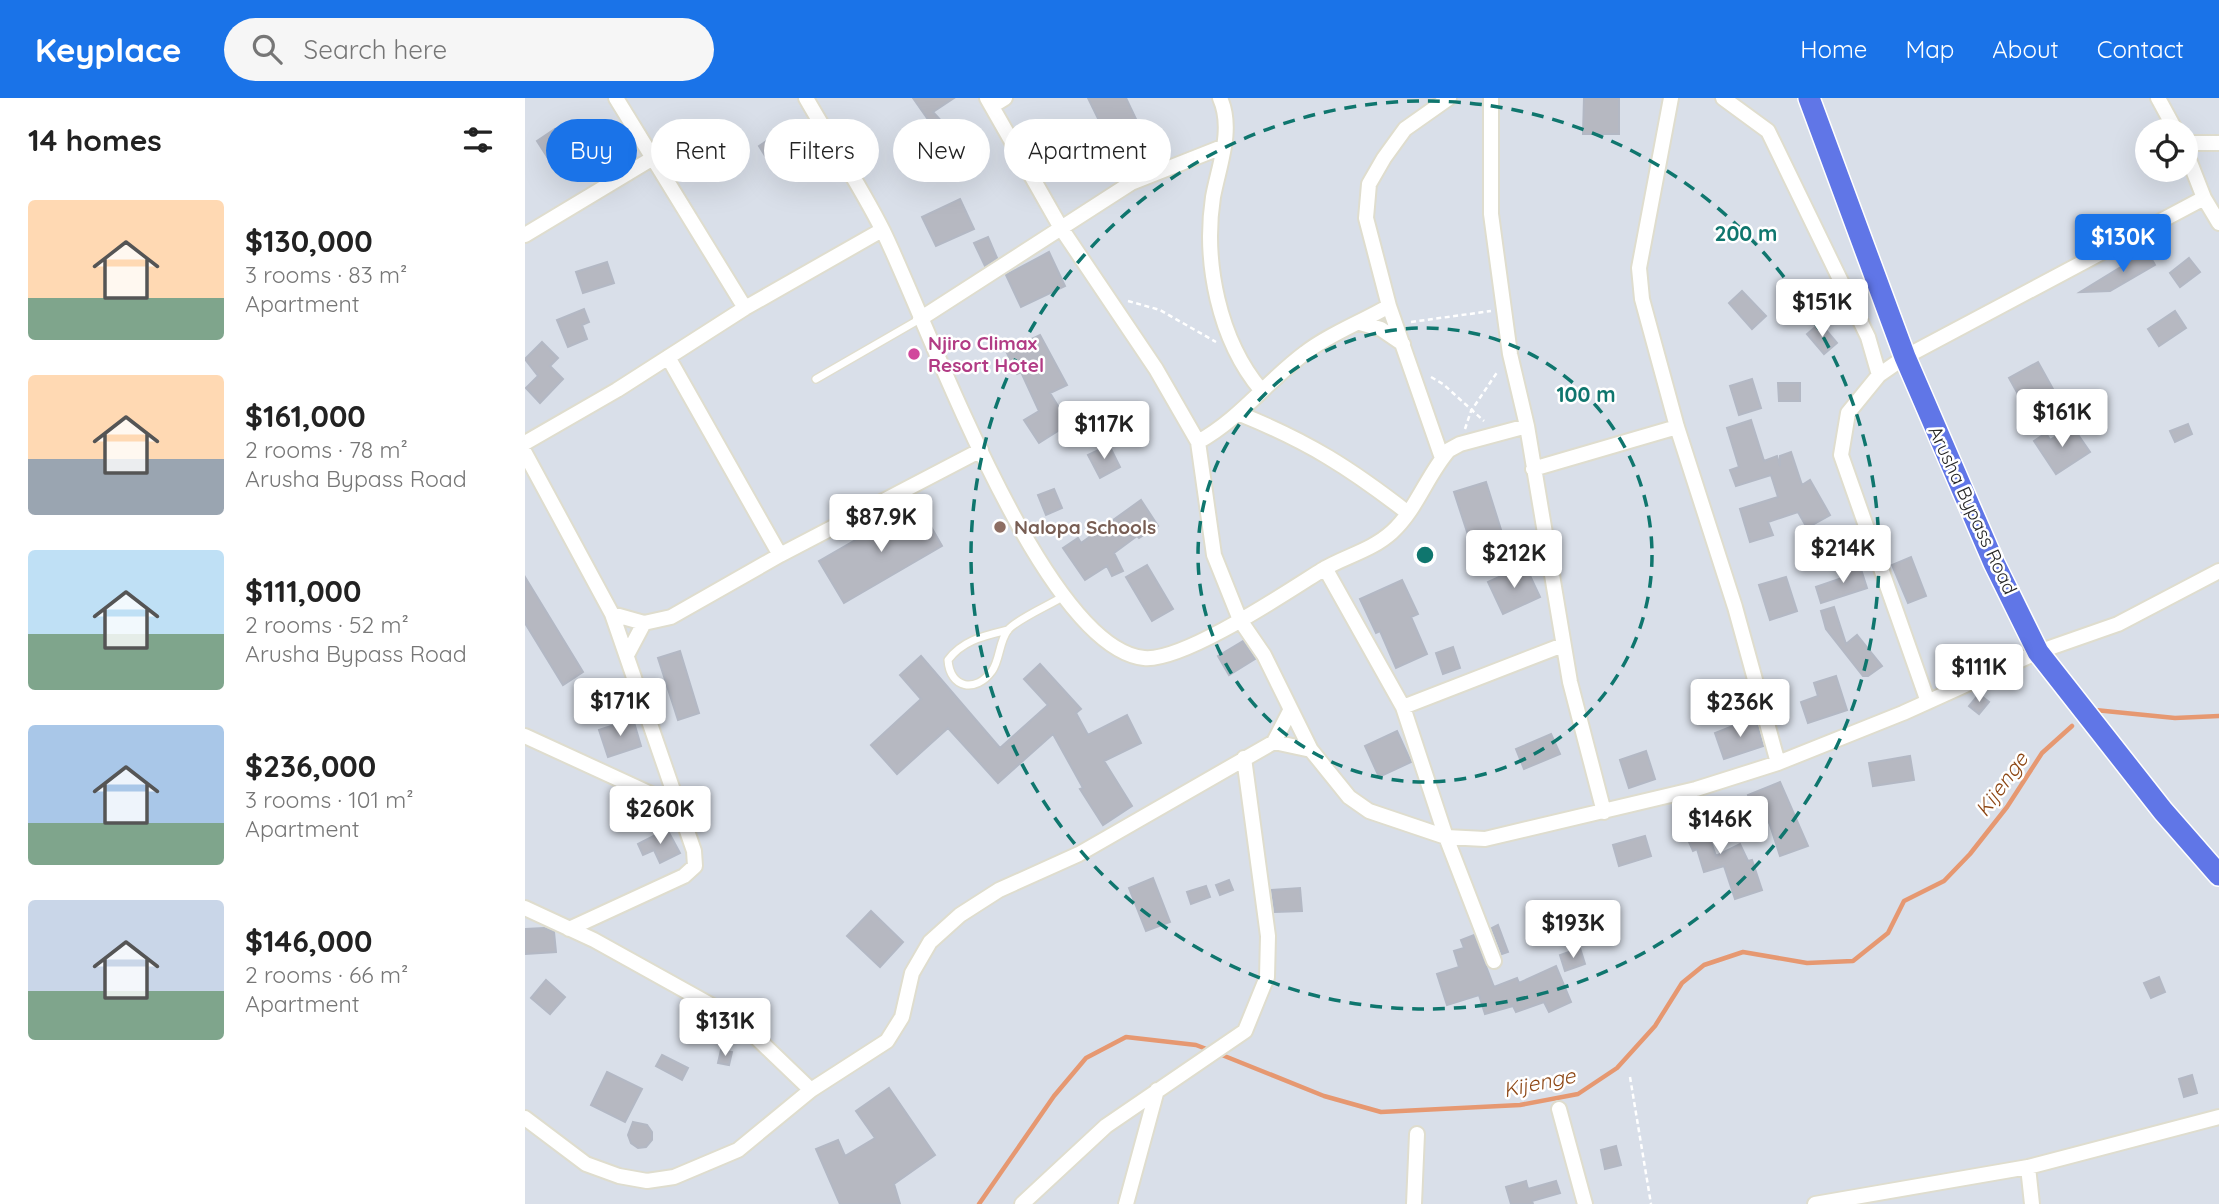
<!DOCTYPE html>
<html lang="en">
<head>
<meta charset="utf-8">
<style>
	:root { --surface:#fff; --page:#f6f6f6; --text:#222; --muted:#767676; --accent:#1a73e8 }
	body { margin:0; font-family:Quicksand,sans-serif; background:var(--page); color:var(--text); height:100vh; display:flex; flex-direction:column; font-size:26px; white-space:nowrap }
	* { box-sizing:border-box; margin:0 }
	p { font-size:23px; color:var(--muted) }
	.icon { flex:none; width:38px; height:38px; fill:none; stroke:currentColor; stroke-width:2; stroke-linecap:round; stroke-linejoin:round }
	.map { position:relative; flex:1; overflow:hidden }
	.details { display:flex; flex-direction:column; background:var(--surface); width:525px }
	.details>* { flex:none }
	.banner { position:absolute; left:21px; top:21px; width:665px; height:63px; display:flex; gap:14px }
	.fabs { position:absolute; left:1610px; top:21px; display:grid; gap:14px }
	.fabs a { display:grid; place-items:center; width:63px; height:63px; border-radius:50%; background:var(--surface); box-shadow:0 7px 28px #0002; font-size:35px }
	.price { position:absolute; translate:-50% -60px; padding:0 16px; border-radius:7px; background:#fff; color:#222; font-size:23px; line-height:46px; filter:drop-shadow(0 2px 4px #0008) }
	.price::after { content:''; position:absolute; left:50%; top:42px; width:21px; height:16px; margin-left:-10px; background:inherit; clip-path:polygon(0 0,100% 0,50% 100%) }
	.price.on { background:var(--accent); color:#fff }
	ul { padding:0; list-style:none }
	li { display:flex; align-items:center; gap:21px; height:175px; padding:0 28px }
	li span { display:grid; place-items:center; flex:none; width:196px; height:140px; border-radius:7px; color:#555 }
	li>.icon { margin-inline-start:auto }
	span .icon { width:84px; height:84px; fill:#fffc; stroke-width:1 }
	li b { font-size:30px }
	h2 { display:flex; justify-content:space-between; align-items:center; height:84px; padding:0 28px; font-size:30px }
	.chip { padding:0 24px; border-radius:32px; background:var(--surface); box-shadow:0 7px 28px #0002; font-size:24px; line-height:63px }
	.chip.on { background:var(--accent); color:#fff }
	header { display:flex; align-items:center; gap:42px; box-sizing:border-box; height:98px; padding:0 35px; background:var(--accent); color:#fff }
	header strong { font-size:33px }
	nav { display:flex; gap:38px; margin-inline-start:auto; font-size:24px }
	.search { width:490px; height:63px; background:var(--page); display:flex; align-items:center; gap:18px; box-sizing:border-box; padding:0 24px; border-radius:38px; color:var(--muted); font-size:26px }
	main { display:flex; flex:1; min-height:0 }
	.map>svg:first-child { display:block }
</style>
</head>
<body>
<header>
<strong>Keyplace</strong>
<div class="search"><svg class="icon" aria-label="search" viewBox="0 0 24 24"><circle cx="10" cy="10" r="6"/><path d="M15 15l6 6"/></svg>Search here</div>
<nav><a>Home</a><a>Map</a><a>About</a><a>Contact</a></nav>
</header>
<main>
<section class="details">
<h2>14 homes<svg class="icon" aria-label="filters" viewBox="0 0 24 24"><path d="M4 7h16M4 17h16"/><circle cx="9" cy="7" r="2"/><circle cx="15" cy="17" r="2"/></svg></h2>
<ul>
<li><span style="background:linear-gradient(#ffd9b3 70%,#7fa58c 0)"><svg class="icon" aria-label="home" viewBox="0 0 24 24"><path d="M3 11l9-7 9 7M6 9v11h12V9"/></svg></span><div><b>$130,000</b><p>3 rooms · 83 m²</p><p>Apartment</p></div></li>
<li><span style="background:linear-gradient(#ffd9b3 60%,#9aa5b1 0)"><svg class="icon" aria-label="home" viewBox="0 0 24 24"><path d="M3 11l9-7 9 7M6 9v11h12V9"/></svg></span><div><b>$161,000</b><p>2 rooms · 78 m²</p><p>Arusha Bypass Road</p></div></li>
<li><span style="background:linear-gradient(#bfe0f5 60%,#7fa58c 0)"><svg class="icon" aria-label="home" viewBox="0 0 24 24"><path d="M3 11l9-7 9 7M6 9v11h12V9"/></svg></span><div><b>$111,000</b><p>2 rooms · 52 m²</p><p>Arusha Bypass Road</p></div></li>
<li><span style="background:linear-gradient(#a9c7e8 70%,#7fa58c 0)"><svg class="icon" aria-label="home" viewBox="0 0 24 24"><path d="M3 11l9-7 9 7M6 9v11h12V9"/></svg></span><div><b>$236,000</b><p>3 rooms · 101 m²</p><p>Apartment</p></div></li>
<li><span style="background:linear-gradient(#c9d6e8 65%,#7fa58c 0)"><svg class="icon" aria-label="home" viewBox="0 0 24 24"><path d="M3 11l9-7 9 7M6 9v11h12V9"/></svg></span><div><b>$146,000</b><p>2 rooms · 66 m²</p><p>Apartment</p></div></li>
</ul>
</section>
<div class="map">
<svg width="1694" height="1106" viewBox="0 0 1694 1106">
	<rect width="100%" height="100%" fill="#d9dfe9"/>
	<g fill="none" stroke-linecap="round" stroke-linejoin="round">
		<!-- stream -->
		<path stroke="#e69871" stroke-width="4.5" d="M1570,612l80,8 44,-2
			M692,955l107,43 57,16 139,-7 58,-11 39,-26 38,-42 27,-43 22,-18 39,-13 64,11 46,-2 35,-28 16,-32 40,-20 26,-27 37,-47 35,-54 30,-27
			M454,1106l75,-108 32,-38 40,-21 70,8 13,5"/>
	</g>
	<!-- building -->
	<path fill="#b6b8c1" stroke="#b3b8c4" stroke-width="2" d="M388,0h41l-21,14 34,37 -16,15 -24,-25 9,-8z
		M563,0h38l28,59 -30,15z
		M1059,0l35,1v35h-36z
		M530,27l8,19 -24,10 -8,-18z
		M261,30l17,27 -28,17 -16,-26z
		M30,31l20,31 -18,12 -20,-31z
		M435,101l14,30 -38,17 -14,-29z
		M463,139l9,21 -12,8 -11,-23z
		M1622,153l8,14 -45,26 -30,1z
		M524,154l16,34 -44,21 -15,-32z
		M1664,160l11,14 -20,15 -10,-14z
		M82,164l7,21 -31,10 -7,-21z
		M1307,187l8,16 -15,8 -9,-15z
		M1217,193l24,25 -14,13 -23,-26z
		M59,211l5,13 -7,3 5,14 -19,8 -11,-27z
		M1650,213l11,17 -27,18 -11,-17z
		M1295,225l17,20 -13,11 -17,-20z
		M515,237l27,50 -17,8 19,31 -30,19 -15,-23 15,-9 -18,-39 -4,2 -11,-23z
		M17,244l16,16 -8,8 13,13 -23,24 -14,-15 12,-12 -13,-17z
		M1513,264l20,36 -23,12 -4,-9 -7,4 -15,-27z
		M1227,281l9,29 -22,7 -9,-29z
		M1253,285h22v18h-21z
		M1226,322l13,41 13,-5 3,10v-10l11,-4 11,33 8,-5 20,35 -23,13 -9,-16 -30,10 5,13 -23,7 -10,-33 38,-12 -7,-22 -35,11 -6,-16 9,-3 -12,-39z
		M1663,326l4,10 -17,8 -5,-11z
		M1547,328l18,26 -34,22 -22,-33 12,-8 4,7z
		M584,347l11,22 -20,11 -12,-23z
		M961,384l16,51 -31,11 -17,-52z
		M529,391l8,19 -16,7 -8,-20z
		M616,402l17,26 -19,12 -2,-2 -23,17 9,18 -11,5 -5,-10 -22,14 -22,-32 15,-10 3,5z
		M393,406l24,42 -98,57 -25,-42z
		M1386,459l15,39 -18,7 -16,-38z
		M1334,465l8,25 -46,15 -5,-16 32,-11 -3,-9z
		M622,467l26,44 -21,12 -26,-44z
		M1000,467l15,32 -37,17 -15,-32z
		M0,479l58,95 -20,13 -38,-62z
		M1261,479l11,34 -27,9 -11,-35z
		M877,482l16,34 -7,3 16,37 -31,14 -16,-37 -4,2 -16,-34z
		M1309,509l12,37 11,-9 25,31 -14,10h-5l-37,-47 -5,-18z
		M718,543l12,18 -26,16 -11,-19z
		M928,549l7,21 -17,6 -7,-21z
		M155,553l19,62 -21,7 -20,-62z
		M396,558l79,92 48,-43 -24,-26 16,-15 41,45 -5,4 12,22 39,-20 14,28 -37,18 28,45 -29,19 -23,-36 3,-1 -30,-54 -55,49 -50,-55 -51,46 -26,-29 50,-46 -21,-24z
		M1311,578l11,34 -39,13 -7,-21 17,-6 -4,-13z
		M1454,596l10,8 -10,12 -10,-8z
		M1230,619l8,29 -39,13 -9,-26z
		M108,621l8,27 -33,11 -9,-27z
		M872,633l14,31 -32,15 -14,-31z
		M1026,636l9,20 -36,15 -8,-20z
		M1121,653l9,28 -26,9 -9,-28z
		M1385,658l4,24 -41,6 -4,-23z
		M1255,684l28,64 -28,10 -11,-34 -8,3 -13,-30z
		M1174,709l17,49 24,-12 8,17 4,-1 10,30 -27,9 -11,-33 -20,6 -7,-23 -4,2 -16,-36z
		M142,731l13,24 -20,10 -6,-13 -11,5 -5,-11z
		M1120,738l6,20 -32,10 -6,-21z
		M628,780l17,44 -24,9 -17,-43z
		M704,782l4,10 -13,5 -4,-10z
		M681,788l4,11 -19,7 -4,-12z
		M775,790l2,23 -27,1 -3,-22z
		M346,813l32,31 -23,25 -33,-31z
		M973,827l10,27 -6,2 -10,-26z
		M19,830l10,4 2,20 -31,2v-25z
		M949,837l20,52 23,-9 2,5 37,-17 15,36 -22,10 -5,-10 -28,10 -3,-6 -28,8 -6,-19 -32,10 -10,-31 22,-7 -5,-16 10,-3 -3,-8z
		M1055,850l5,16 -20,7 -5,-16z
		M1634,879l6,15 -14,6 -7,-15z
		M21,882l19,17 -15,17 -19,-16z
		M196,952l11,2 -3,13 -11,-2z
		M137,957l26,13 -6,12 -26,-14z
		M82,974l35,17 -17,33 -34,-17z
		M1667,977l5,18 -13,4 -5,-18z
		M364,990l46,67 -41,29 6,20h-60l-24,-55 22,-9 7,16 30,-18 -19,-27z
		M108,1024l14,3 5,7v8l-6,7 -8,1 -7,-5 -3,-8z
		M1091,1048l5,19 -16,4 -4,-19z
		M1001,1083l2,8 28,-8 4,12 -28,8 1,3h-22l-5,-17z"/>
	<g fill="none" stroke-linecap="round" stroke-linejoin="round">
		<!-- service casing -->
		<g stroke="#dfddce" stroke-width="10">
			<path id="service" d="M291,281l104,-60
				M483,532c-24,6 -45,10 -60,30 2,29 28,33 44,11 8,-11 7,-30 16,-41 9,-11 42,-25 56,-34"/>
		</g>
		<!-- minor casing -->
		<g stroke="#dfddce" stroke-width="18">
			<path id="minor" d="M91,0l129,210
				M281,0c25,44 54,87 77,133 43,87 159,417 261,427 39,4 143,-66 178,-88 23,-14 49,-19 70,-38 25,-23 35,-57 57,-82l11,-6 67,-18
				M462,0l74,130 95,141 42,73 16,113 26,65 24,35 47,95 38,47 20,14 77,26 39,2 211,-50 82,-26 125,-50 135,-61 80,-28 101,-53
				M695,0c14,31 -1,67 -7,99 -10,65 6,143 48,193
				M966,0v116l19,140 17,72 43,256 34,130
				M1146,0l-32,170 3,31 35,128 58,180 43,156
				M1198,0l45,33 100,206 11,38
				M1633,0l18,33
				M467,8l13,-8
				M1661,45h33
				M1661,54l18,46 15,25
				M0,137l128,-77
				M395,221l211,-136 91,-36
				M835,225l21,6 22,15
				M143,259l112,198
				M715,316c69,28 110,54 168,99
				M673,344c42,-23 69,-61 107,-89 24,-19 57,-31 84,-47
				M0,345l92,-53 128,-82 137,-78
				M0,355l87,161 82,237 1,15 -11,10 -115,53
				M917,360l-53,-152 -23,-88 3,-34 15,-26 21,-29 44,-31
				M1008,371l144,-42
				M800,470l78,139 43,130 48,124
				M87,516l32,9 27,-6 109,-62 201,-105
				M102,557l17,-32
				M1403,604l-87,-247 7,-42 31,-38 26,-18 299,-159
				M878,609l160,-62
				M0,638l152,70
				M749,644l37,8
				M0,810l69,32 144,80 73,70
				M1034,1011l26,95
				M0,1020l61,46 33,12 28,5 27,-4 64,-27 73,-60 76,-49 15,-24 10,-44 18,-31 30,-27 39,-25 80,-36 195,-112 16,-31
				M1503,1069l4,37
				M497,1106l84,-78 139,-95 22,-54 1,-41 -24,-178
				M601,1106l31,-114
				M889,1106l3,-70
				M1290,1106l213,-37 191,-50"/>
		</g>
		<!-- primary casing -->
		<g stroke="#fff" stroke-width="24">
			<path id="primary" d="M1284,0l96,259 89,206 44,89 125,159 56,64"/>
		</g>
		<!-- path -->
		<path stroke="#fff" stroke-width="2.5" stroke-dasharray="5 3.5" stroke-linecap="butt" d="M603,203l32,9 56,32
			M886,224l80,-11
			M906,279l12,7 41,37
			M940,331l6,-18 27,-40
			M1105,979l21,127"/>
		<!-- service -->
		<use href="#service" stroke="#fff" stroke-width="7"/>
		<!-- minor -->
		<use href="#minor" stroke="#fff" stroke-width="14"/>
		<!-- primary -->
		<use href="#primary" stroke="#6076e7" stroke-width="21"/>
	</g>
	<!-- distance rings -->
	<g fill="none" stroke="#0f766e" stroke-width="3.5" stroke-dasharray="12 9">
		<circle cx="900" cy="457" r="227"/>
		<circle cx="900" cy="457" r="454"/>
	</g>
	<!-- markers -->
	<circle fill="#d1479c" stroke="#fff" stroke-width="2.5" cx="389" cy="256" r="7"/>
	<circle fill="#8d6e63" stroke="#fff" stroke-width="2.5" cx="475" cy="429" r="7"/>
	<g text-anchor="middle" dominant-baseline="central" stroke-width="5" stroke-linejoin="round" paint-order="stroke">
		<!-- hotel labels -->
		<g font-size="19" font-weight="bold" fill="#b23c85" stroke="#fff" text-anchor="start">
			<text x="403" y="245">Njiro Climax<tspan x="403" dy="22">Resort Hotel</tspan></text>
		</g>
		<!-- street labels -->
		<g font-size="19" fill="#272727" stroke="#fff">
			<text transform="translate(1448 412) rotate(65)">Arusha Bypass Road</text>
		</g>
		<!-- education labels -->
		<g font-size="19" font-weight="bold" fill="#785e54" stroke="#fff" text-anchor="start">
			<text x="489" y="429">Nalopa Schools</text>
		</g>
		<!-- water labels -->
		<g font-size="21" font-style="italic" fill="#8d4715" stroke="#fff">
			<text transform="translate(1476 686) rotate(-54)">Kijenge</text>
			<text transform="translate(1014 984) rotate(-12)">Kijenge</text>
		</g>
	</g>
	<circle cx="900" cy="457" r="10" fill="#0f766e" stroke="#fff" stroke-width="3.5"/>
	<g font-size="21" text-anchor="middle" font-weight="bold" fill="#0f766e" stroke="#fff" stroke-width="5" stroke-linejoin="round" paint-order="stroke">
		<text x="1221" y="143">200 m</text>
		<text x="1061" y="304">100 m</text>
	</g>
</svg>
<div class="fabs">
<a><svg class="icon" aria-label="locate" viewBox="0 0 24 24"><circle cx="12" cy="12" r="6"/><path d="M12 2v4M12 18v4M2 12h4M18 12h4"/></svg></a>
</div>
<b class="price on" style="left:1598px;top:176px">$130K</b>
<b class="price" style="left:1297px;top:241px">$151K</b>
<b class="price" style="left:1537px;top:351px">$161K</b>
<b class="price" style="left:579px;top:363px">$117K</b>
<b class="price" style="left:356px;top:456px">$87.9K</b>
<b class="price" style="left:1318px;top:487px">$214K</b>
<b class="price" style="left:989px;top:492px">$212K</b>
<b class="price" style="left:1454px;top:606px">$111K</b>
<b class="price" style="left:95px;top:640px">$171K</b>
<b class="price" style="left:1215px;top:641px">$236K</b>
<b class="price" style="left:135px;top:748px">$260K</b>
<b class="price" style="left:1195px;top:758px">$146K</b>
<b class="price" style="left:1048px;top:862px">$193K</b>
<b class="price" style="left:200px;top:960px">$131K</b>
<div class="banner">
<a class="chip on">Buy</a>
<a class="chip">Rent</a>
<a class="chip">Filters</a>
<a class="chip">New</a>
<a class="chip">Apartment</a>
</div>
</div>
</main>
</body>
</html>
